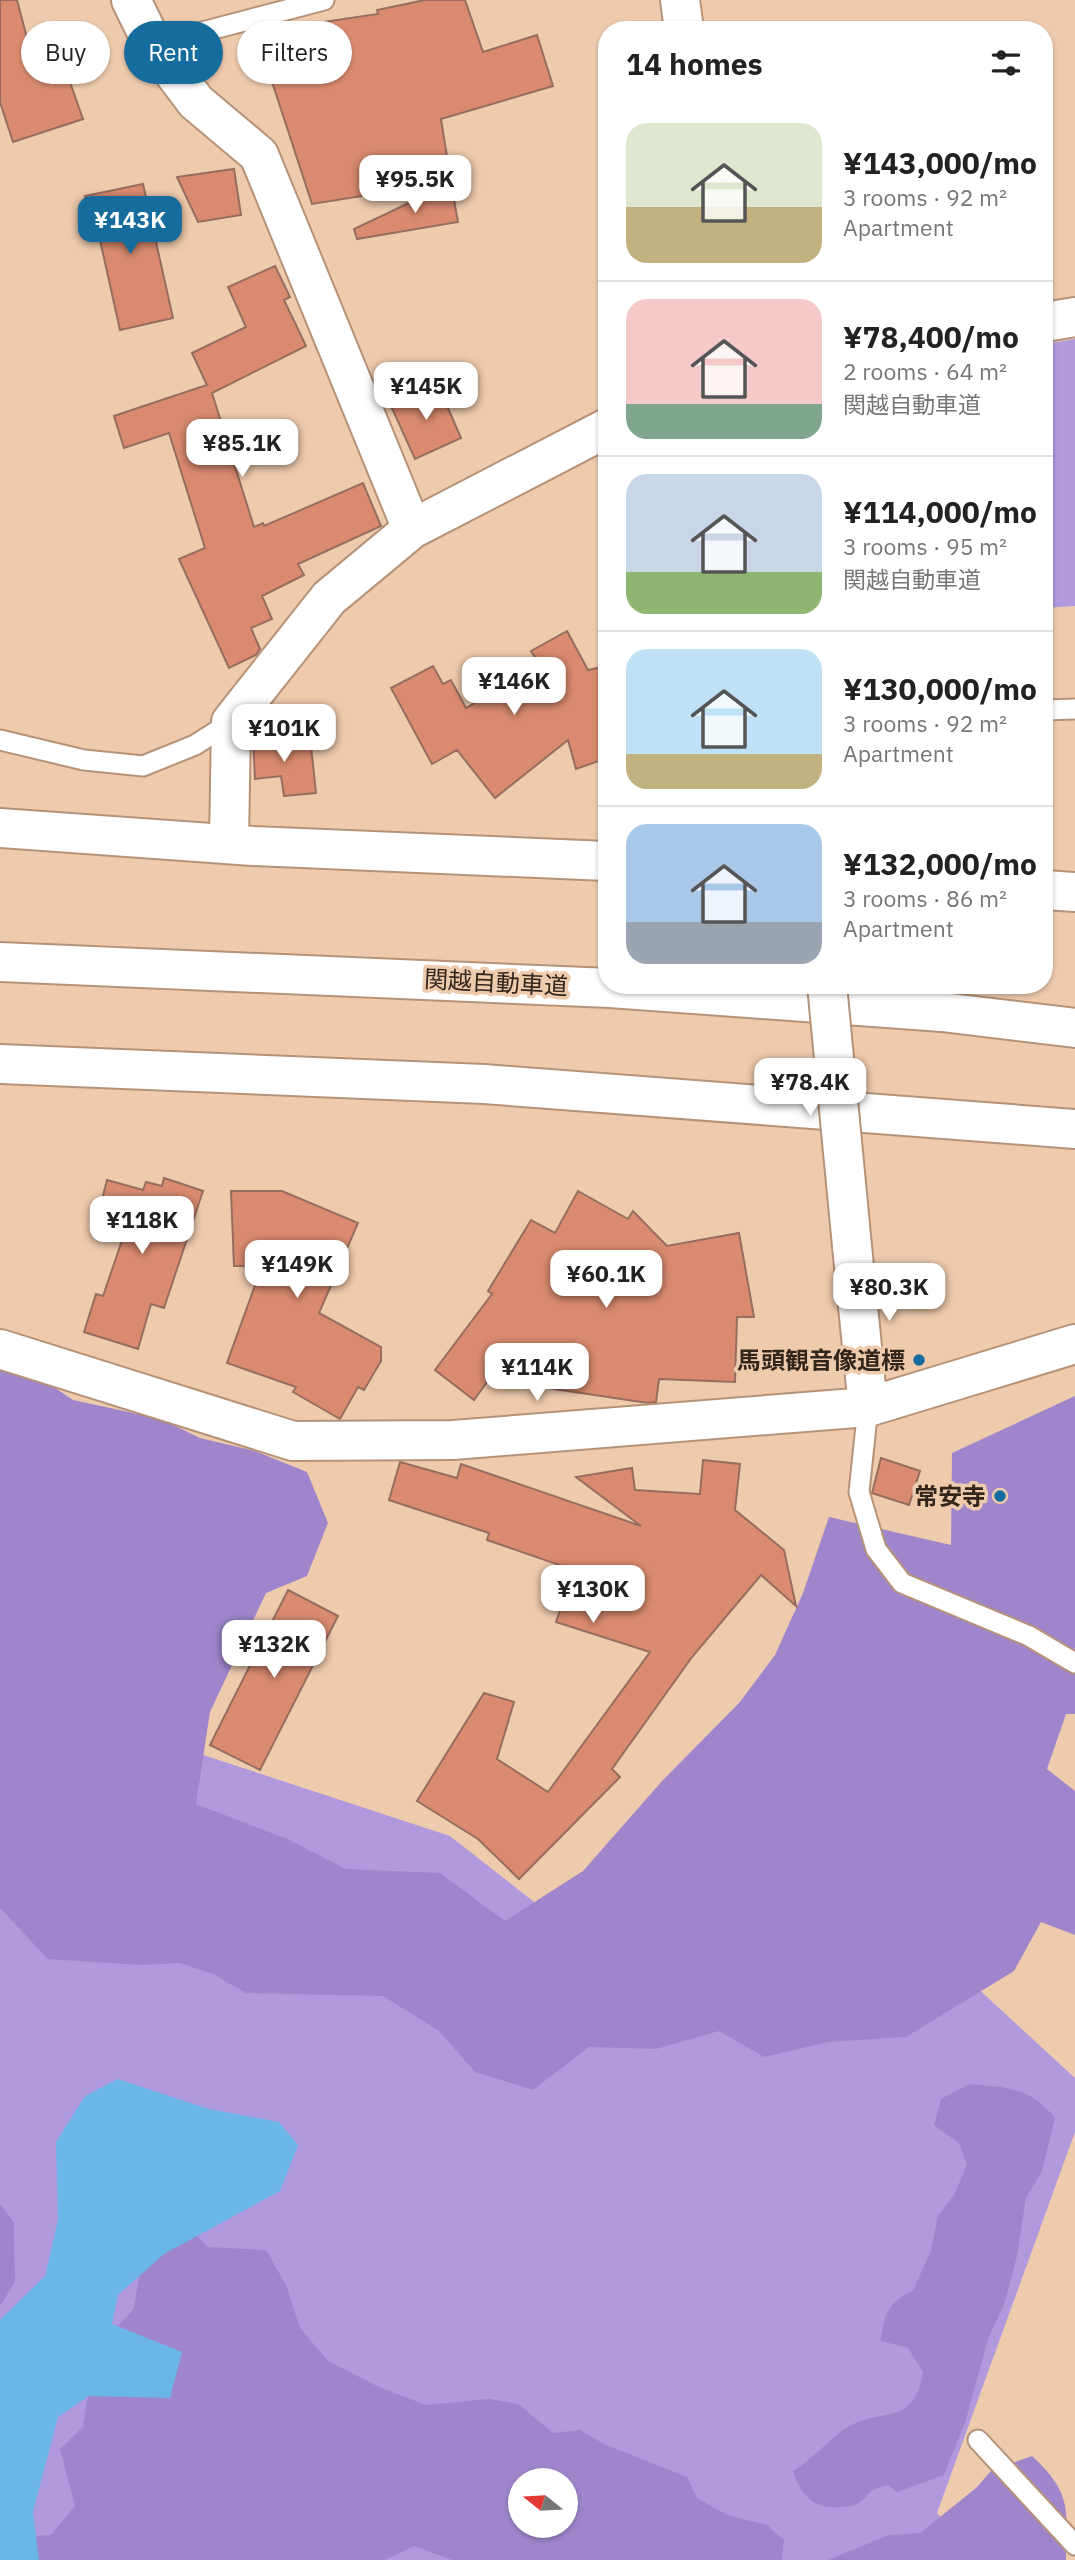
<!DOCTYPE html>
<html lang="en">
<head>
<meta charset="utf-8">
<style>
	:root { --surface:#fff; --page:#f2f2f2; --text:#222; --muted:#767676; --line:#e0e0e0; --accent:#166c9c }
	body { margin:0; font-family:"IBM Plex Sans","Noto Sans JP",sans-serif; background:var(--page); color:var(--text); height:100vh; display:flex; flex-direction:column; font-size:26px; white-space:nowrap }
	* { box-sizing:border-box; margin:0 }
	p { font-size:23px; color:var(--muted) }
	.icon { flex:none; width:38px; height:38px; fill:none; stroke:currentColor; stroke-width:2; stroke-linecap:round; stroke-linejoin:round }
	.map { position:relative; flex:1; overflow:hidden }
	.side { position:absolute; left:598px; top:21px; width:455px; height:973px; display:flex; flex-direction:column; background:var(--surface); border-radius:28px; box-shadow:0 2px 5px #0004 }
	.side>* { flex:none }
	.banner { position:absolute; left:21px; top:21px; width:472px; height:63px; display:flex; gap:14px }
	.needle { width:46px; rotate:288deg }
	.buttons { position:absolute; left:508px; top:2468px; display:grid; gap:14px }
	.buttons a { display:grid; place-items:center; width:70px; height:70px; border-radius:50%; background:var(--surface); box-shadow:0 2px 5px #0004; font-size:35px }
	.price { position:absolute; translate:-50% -60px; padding:0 16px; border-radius:14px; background:#fff; color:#222; font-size:23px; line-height:46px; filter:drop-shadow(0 2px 4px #0008) }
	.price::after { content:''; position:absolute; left:50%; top:42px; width:21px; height:16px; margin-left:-10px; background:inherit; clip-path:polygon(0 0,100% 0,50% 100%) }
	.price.current { background:var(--accent); color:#fff }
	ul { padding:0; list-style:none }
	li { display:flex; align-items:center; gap:21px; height:175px; padding:0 28px }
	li+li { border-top:2px solid var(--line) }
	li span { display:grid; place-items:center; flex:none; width:196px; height:140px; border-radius:21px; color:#555 }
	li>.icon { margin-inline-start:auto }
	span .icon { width:84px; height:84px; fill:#fffc; stroke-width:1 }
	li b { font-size:30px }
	h2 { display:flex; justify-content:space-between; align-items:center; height:84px; padding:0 28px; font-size:30px }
	.tag { padding:0 24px; border-radius:32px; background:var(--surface); box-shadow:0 2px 5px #0004; font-size:24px; line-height:63px }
	.tag.current { background:var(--accent); color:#fff }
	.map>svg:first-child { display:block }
</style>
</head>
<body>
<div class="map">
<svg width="1075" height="2560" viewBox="0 0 1075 2560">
	<rect width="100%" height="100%" fill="#efcbae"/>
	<!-- green -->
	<path fill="#b199de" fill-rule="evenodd" d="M1075,339v267l-30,2v-264z
		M0,1481l194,271 256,84 116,91 383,35 126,116v54l-138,381 41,47h-978zM520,2480h45v45h-45z"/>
	<!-- forest -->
	<path fill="#9f86cc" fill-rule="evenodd" d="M0,1365l36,10 37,25 88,19 39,19 55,13 52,21 21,51 -21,53 -41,17 -56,119 -14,92 91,35 59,30 94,4 65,48 78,-50 80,-91 76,-77 36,-48 28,-62 26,-76 122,28 1,-92 123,-57v318h-9l-19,55 28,22v144l-34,-13 -27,49 -108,66 -78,5 -64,15 -45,-26 -63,18 -67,-2 -56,43 -58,-18 -36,-41 -56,-35 -137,-3 -33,-19 -33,-11 -39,2 -93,-6 -48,-51z
		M969,2084c39,4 60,2 86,34l-13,53 -16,27 -9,58 -12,46 -17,37 -23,84 -21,52 -47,17 -9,-7c-23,5 -16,10 -31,19 -4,2 -12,2 -17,3 -26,3 -40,-13 -47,-36 21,-12 35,-32 55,-44 33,-20 66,1 75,-55l-15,-24 -27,-7c2,-24 8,-41 32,-50l18,-41 7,-34 16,-21 13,-30 -8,-22 -25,-18 7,-26z
		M0,2204l14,18 1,60 -15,24z
		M172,2210l36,37 58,3 20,35 14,43 28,33 51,26 47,18 63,-6 29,5 35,29 27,-3 24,14 83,33 10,21 30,17 40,10 17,15 -2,20h-330l-38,-14 -29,14h-385v-35l15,12 36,-2 24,-29 -15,-57 23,-22 12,-78 39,-40 11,-75zM520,2480h45v45h-45z
		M1032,2456c40,37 35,53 34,104h-238l61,-25 31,-2 56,-45 15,-17z"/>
	<!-- water -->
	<path fill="#6bb6e9" d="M118,2079l91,30 70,13 19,23 -18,46 -116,63 -46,41 -6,29 70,28 -12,46 -81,-2 -31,21 -25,95 6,48h-39v-240l45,-44 13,-56 -2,-78 29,-46z"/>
	<!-- building -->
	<path fill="#da8b6f" stroke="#976d5f" stroke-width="2" d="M0,0h17l20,76 29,-5 17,48 -70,23 -13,-40z
		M425,0h40l18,52 54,-17 16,51 -112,33 10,63 -139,22 -53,-162 58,-13 -1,-6 62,-9 -1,-4z
		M234,169l7,46 -43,7 -21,-45z
		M451,183l7,39 -101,17 -3,-10z
		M143,184l30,134 -53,12 -22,-99 -6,2 -7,-37z
		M275,266l15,31 -6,3 22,46 -94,47 42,134 9,-4 1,3 99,-43 18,43 -83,38 6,11 -42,21 10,23 -21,9 9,21 -4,6 -27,13 -50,-109 26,-11 -36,-115 -45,15 -10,-32 93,-31 -15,-32 54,-26 -18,-40z
		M438,385l23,53 -46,21 -24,-53z
		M567,631l21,39 19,-4v92l-31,11 -8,-29 -73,58 -38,-48 -25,14 -41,-76 42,-22 10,18 8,-4 15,28 74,-43 -9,-14z
		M285,732l3,17 23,-3 5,47 -32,3 -3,-20 -26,3 -2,-43z
		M164,1178l39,13 -39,117 -13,-4 -13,45 -54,-17 12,-38 7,2 26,-76 -30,-9 8,-31 36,10 3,-8 16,4z
		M231,1191h51l76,32 -39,90 62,34v14l-17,29 -6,-3 -18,32 -47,-27 3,-5 -69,-24 35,-97h-28z
		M578,1191l50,28 5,-8 34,35 72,-13 15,84h-17l-2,65 -76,-3 -3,23 -8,1 -127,-19 -24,-16 -23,32 -39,-30 57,-76 -4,-3 43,-71 24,13z
		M881,1458l39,13 -11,34 -37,-12z
		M703,1460l37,4 -5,46 49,40 12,56 -35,-31 -69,82 -80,112 8,8 -101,102 -41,-40 -61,-38 67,-108 30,9 -17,57 51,33 102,-140 -94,-30 18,-52 -87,-30 2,-7 -100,-33 11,-38 57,16 4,-14 180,62 -65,-49 56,-9 3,22 65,4z
		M288,1590l50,26 -78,154 -50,-25z"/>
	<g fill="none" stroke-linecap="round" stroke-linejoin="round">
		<!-- service casing -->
		<g stroke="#b69378" stroke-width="23">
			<path id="service" d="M153,45l171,-45
				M1045,710l30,-1
				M0,740l84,20 59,6 52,-21 36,-23
				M868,1407l-9,85 17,57 26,34 127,53 46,27
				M978,2440l97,105"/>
		</g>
		<!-- minor casing -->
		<g stroke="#b69378" stroke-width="42">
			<path id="minor" d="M131,0l22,45 43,57 63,53 153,374
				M680,0l4,30
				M1045,322l30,-5
				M229,844l2,-122 98,-124 83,-69 195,-101
				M852,1246l16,161
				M0,1349l293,92 160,-1 415,-33 207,-63"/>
		</g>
		<!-- tertiary casing -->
		<g stroke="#b69378" stroke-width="42">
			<path id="tertiary" d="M0,828l253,18 354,15
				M1045,890l30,2"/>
		</g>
		<!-- motorway casing -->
		<g stroke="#b69378" stroke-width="42">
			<path id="motorway" d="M0,962l610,26 332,24 133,16
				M0,1064l484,20 591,45"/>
		</g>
		<!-- service -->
		<use href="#service" stroke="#fff" stroke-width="19"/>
		<!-- minor -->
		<use href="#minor" stroke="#fff" stroke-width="38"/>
		<!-- tertiary -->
		<use href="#tertiary" stroke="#fff" stroke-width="38"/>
		<!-- motorway -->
		<use href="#motorway" stroke="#fff" stroke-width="38"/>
		<!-- minor-bridge casing -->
		<g stroke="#b69378" stroke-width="42" stroke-linecap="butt">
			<path id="minor-bridge" d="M827,985l25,261"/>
		</g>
		<!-- minor-bridge -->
		<use href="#minor-bridge" stroke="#fff" stroke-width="38"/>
	</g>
	<!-- markers -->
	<g fill="#166c9c" stroke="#efcbae" stroke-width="2.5">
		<circle cx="919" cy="1360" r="7"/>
		<circle cx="1000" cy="1496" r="7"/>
	</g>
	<g text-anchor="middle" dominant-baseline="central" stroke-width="7" stroke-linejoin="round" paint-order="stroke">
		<!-- street labels -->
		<g font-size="24" fill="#33251a" stroke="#efcbae">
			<text transform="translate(496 982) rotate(3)">関越自動車道</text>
		</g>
		<!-- poi labels -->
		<g font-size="24" font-weight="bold" fill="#33251a" stroke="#efcbae" text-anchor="end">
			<text x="905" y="1360">馬頭観音像道標</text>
			<text x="986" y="1496">常安寺</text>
		</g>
	</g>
</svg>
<div class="buttons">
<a><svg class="needle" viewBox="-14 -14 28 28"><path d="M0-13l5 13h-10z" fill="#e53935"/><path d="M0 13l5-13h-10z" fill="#767676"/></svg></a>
</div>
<b class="price" style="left:415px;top:215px">¥95.5K</b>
<b class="price current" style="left:130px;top:256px">¥143K</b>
<b class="price" style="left:426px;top:422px">¥145K</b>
<b class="price" style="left:242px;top:479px">¥85.1K</b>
<b class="price" style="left:514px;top:717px">¥146K</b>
<b class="price" style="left:284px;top:764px">¥101K</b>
<b class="price" style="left:810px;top:1118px">¥78.4K</b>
<b class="price" style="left:142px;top:1256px">¥118K</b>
<b class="price" style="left:297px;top:1300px">¥149K</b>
<b class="price" style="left:606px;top:1310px">¥60.1K</b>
<b class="price" style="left:889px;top:1323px">¥80.3K</b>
<b class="price" style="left:537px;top:1403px">¥114K</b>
<b class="price" style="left:593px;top:1625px">¥130K</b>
<b class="price" style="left:274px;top:1680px">¥132K</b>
<div class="banner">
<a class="tag">Buy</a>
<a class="tag current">Rent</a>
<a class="tag">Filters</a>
</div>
<section class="side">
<h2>14 homes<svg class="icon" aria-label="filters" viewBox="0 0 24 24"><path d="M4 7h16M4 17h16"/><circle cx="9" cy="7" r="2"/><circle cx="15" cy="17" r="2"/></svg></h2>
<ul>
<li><span style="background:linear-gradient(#dfe7d0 60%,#c2b280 0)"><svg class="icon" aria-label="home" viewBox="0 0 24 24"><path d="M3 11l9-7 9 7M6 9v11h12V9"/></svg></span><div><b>¥143,000/mo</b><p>3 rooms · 92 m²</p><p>Apartment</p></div></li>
<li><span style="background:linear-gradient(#f6c9c9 75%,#7fa58c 0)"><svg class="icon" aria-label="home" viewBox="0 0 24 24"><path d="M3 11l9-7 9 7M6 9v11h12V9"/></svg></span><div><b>¥78,400/mo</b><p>2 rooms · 64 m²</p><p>関越自動車道</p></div></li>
<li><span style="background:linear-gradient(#c9d6e8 70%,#8fb573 0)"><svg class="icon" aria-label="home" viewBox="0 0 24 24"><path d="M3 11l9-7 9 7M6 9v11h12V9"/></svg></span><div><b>¥114,000/mo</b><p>3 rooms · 95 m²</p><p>関越自動車道</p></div></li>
<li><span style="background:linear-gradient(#bfe0f5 75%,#c2b280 0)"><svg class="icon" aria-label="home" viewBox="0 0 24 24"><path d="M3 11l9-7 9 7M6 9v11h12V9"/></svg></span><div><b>¥130,000/mo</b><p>3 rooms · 92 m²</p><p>Apartment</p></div></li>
<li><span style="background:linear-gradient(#a9c7e8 70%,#9aa5b1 0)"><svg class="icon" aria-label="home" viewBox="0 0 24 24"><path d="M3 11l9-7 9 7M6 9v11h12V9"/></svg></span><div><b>¥132,000/mo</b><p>3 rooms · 86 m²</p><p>Apartment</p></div></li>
</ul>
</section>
</div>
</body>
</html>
